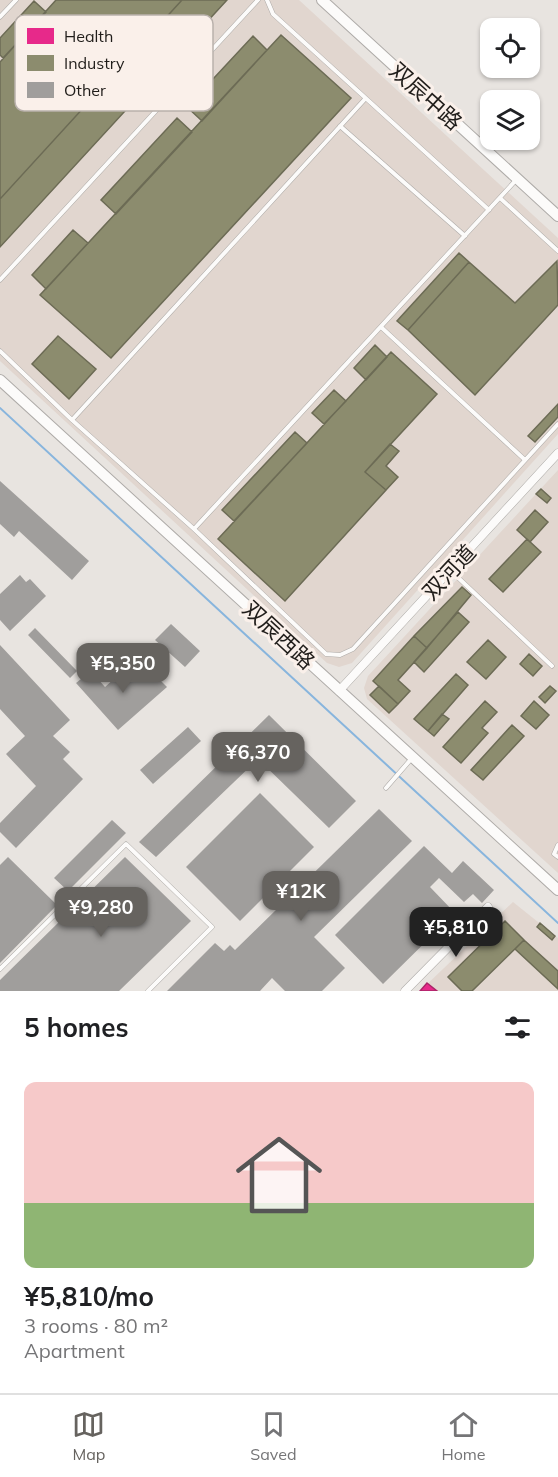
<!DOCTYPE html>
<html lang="en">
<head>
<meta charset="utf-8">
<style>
	:root { --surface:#fff; --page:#f2f2f2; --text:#202124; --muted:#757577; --line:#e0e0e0; --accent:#66635f }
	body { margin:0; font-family:Mulish,"Noto Sans SC",sans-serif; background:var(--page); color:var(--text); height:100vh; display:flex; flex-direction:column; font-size:22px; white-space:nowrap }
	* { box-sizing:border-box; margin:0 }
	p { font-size:20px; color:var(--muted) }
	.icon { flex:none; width:33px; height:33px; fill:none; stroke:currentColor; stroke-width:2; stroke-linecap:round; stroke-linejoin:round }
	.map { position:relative; height:991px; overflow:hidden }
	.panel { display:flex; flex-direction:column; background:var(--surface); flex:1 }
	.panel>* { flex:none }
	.fabs { position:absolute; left:480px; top:18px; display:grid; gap:12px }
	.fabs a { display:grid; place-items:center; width:60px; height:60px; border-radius:12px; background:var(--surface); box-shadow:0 2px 4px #0004; font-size:30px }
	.price { position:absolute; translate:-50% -51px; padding:0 14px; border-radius:12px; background:var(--accent); color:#fff; font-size:20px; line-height:39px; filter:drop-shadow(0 2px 3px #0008) }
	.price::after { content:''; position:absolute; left:50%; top:36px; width:18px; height:14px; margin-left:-9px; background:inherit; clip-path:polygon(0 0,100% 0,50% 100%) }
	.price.selected { background:#222; color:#fff }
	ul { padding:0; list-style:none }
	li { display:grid; align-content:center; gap:12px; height:318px; padding:0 24px }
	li+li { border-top:2px solid var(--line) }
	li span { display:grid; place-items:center; height:186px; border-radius:12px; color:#555 }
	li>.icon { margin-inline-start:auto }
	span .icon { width:108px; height:108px; fill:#fffc; stroke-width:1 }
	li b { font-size:26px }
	h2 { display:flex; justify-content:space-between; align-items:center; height:72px; padding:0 24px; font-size:26px }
	.tabs { display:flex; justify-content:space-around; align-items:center; height:84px; border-top:2px solid var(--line); background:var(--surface); font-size:16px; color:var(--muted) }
	.tabs a { display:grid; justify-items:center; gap:3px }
	.tabs .selected { color:var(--accent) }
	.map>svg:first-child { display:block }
</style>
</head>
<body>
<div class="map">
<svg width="558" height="991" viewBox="0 0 558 991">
	<rect width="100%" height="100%" fill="#e8e4e0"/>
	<!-- built -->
	<path fill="#e1d6cf" d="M0,0h299l259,238v196l-206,229 -13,4 -12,-4 -327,-302z
		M558,470v403l-191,-174 -3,-11 4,-12z
		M513,902l45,36v53h-138z"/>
	<!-- health -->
	<path fill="#e7298a" stroke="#ab2568" stroke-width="1.5" d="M427,983l10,8h-17z"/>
	<!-- industry -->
	<path fill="#8c8c6e" stroke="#6c6b55" stroke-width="1.5" d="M56,0h126l-182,199v-137z
		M182,0h45l-227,247v-48z
		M34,1l12,11 -43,46 -3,-3v-17z
		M281,35l70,63 -240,260 -71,-63z
		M253,36l14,14 -65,71 -15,-14z
		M177,118l15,14 -76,82 -15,-14z
		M73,230l15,13 -42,46 -14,-14z
		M459,253l10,9 -61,68 -11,-9z
		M557,261l1,44 -83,90 -67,-65 61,-68 46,41z
		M58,336l38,33 -27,30 -37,-35z
		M375,345l12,12 -21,23 -12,-12z
		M391,352l46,42 -72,78 21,18 -101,111 -67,-62z
		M334,390l12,11 -22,23 -12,-11z
		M558,404v13l-23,25 -7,-6z
		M295,432l12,11 -73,78 -12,-11z
		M390,444l9,7 -13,15 12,11 -12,13 -21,-18z
		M541,489l10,9 -4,5 -11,-9z
		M535,510l13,12 -18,20 -13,-12z
		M527,539l14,13 -38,40 -14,-13z
		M462,587l9,8 -44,53 -13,-12z
		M458,612l11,10 -45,50 -10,-10z
		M414,636l13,12 -29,32 12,11 -12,13 -25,-23z
		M488,640l18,17 -20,22 -19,-17z
		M529,654l13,12 -9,10 -13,-12z
		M456,674l12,11 -40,46 -14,-12z
		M379,686l19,18 -9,9 -19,-18z
		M550,686l6,5 -11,12 -6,-6z
		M485,701l12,11 -15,16 6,5 -27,30 -18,-16z
		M534,701l15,14 -13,14 -15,-13z
		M442,714l7,5 -15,17 -6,-5z
		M512,725l12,11 -41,44 -12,-10z
		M505,921l19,19 -52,51h-10l-14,-14z
		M540,923l15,13 -3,4 -15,-13z
		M524,940l34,31v18l-43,-40z"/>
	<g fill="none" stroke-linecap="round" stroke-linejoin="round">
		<!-- stream -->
		<path stroke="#88b5dd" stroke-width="2" d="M0,408l558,515"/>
	</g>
	<!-- building -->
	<path fill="#a09e9c" d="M0,481l89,80 -17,19 -53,-49 -5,6 -14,-13z
		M20,575l6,7 4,-3 16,17 -36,35 -10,-11v-26z
		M171,624l29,27 -15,16 -30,-27z
		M35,628l42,43 -7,7 -42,-43z
		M0,645l70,75 -17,16 17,16 -7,7 20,20 -67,69 -16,-16v-9l36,-37 -30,-32 19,-18 -25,-27z
		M146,666l21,21 -49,43 -42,-47 15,-12 14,16 21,-19 8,9z
		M269,715l87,86 -27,27 -71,-69 -102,98 -17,-15z
		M188,727l13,14 -48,43 -13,-14z
		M260,793l54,54 -74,74 -54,-54z
		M379,809l33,32 -98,96 31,31 -23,23h-37l-13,-13 -12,13h-93l48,-48 9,8 6,-6 5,5z
		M112,820l14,13 -58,58 -14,-13z
		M424,846l28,27 11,-12 31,29 -12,13 -9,-9 -9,8 -25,-24 -9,9 25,26 -72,71 -48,-49z
		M8,857l49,48 -57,58v-98z
		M125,857l66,64 -72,70h-119v-11z"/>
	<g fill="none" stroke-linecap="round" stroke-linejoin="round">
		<!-- lane casing -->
		<g stroke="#aeaba8" stroke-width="5">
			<path id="lane" d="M267,0l6,14 216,196
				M0,17l16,-17
				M340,126l125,110
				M517,179l-323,350 132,125 14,1 13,-6 205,-225
				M500,198l58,53
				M0,280l258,-280
				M381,327l143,132
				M0,351l72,69 122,109
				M72,420l293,-321
				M451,571l101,95
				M386,788l26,-30
				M558,845l-4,9 4,3
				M0,969l126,-125 86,83 -64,64"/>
		</g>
		<!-- street casing -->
		<g stroke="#aeaba8" stroke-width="9">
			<path id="street" d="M339,691l219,-238
				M405,991l83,-84"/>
		</g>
		<!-- secondary casing -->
		<g stroke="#aeaba8" stroke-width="12">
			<path id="secondary" d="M322,0l236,216
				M0,380l558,510"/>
		</g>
		<!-- lane -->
		<use href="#lane" stroke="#fcfbfa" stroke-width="4"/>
		<!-- street -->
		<use href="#street" stroke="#fcfbfa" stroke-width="8"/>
		<!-- secondary -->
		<use href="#secondary" stroke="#fcfbfa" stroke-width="10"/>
	</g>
	<g text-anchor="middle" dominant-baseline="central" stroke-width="6" stroke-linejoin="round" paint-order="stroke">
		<!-- street labels -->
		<g font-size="22" fill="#201d1a" stroke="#faf0ea">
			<text transform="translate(426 96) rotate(42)">双辰中路</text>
			<text transform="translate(449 572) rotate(-47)">双河道</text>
			<text transform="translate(279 635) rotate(43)">双辰西路</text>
		</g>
	</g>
	<!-- legend -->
	<rect x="15" y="15" width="198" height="96" rx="9" fill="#faf0ea" stroke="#b9b1ac" stroke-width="1.5"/>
	<rect x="27" y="28" width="27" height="16" fill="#e7298a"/>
	<rect x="27" y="55" width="27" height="16" fill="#8c8c6e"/>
	<rect x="27" y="82" width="27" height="16" fill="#a09e9c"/>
	<g font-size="16" fill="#201d1a">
		<text x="64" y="42">Health</text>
		<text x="64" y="69">Industry</text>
		<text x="64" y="96">Other</text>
	</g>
</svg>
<div class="fabs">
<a><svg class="icon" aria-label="locate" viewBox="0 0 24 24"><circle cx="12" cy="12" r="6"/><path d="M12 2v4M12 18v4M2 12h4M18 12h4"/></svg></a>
<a><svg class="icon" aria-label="layers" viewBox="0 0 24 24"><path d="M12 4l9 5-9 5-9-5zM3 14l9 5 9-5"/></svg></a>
</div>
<b class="price" style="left:123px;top:694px">¥5,350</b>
<b class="price" style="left:258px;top:783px">¥6,370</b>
<b class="price" style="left:301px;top:922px">¥12K</b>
<b class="price" style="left:101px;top:938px">¥9,280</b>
<b class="price selected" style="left:456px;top:958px">¥5,810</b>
</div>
<section class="panel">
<h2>5 homes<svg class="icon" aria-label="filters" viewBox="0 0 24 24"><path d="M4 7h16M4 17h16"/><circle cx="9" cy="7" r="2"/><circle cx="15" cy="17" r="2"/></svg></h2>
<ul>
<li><span style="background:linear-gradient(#f6c9c9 65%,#8fb573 0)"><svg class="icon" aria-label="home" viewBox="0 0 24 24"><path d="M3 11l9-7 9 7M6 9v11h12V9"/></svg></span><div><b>¥5,810/mo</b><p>3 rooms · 80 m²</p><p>Apartment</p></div></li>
</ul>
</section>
<nav class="tabs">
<a class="selected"><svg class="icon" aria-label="map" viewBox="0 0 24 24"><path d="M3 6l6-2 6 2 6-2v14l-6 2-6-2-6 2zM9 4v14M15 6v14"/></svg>Map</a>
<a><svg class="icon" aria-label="saved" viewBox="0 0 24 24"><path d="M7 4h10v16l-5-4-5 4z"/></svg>Saved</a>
<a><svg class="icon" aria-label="home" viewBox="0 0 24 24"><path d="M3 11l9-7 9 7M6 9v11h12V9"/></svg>Home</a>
</nav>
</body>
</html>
